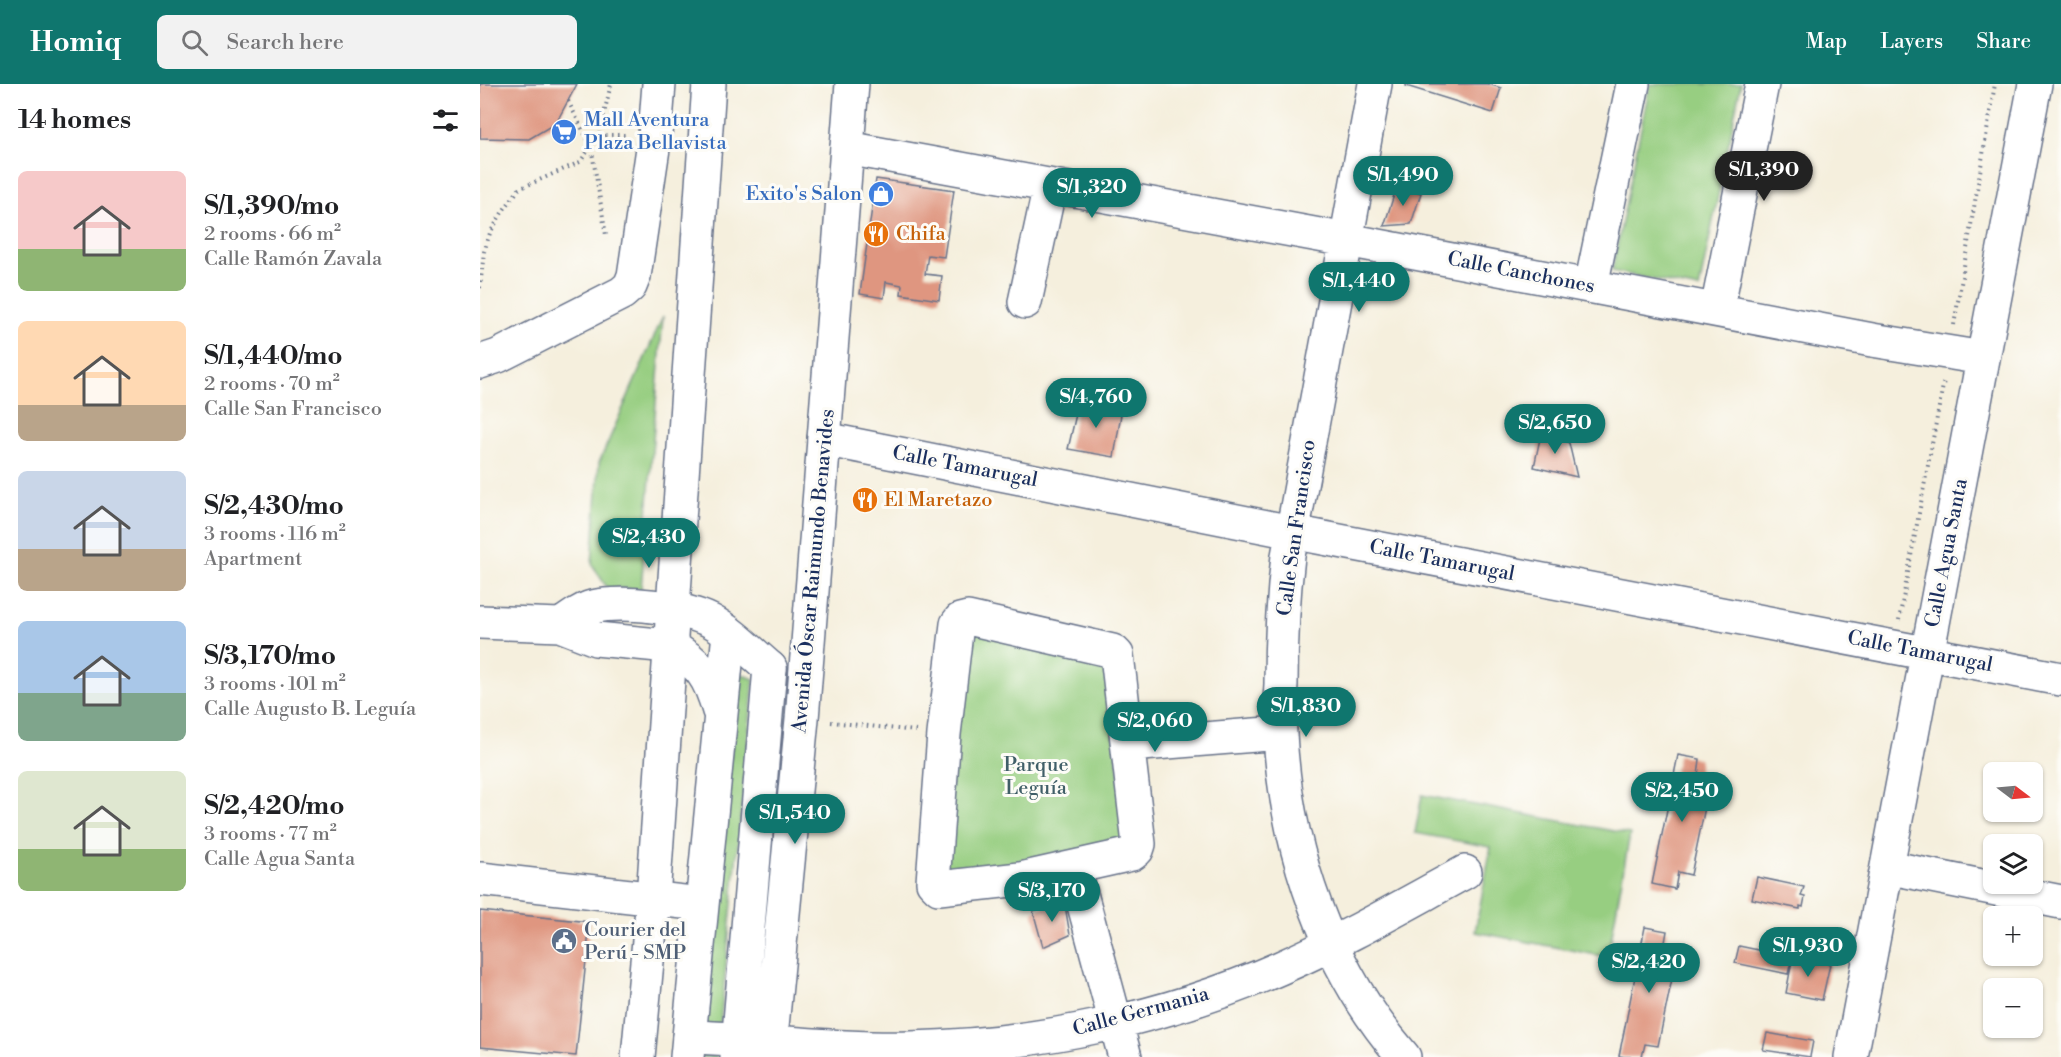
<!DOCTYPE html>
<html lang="en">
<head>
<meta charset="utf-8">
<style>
	:root { --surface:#fff; --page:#f2f2f2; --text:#202124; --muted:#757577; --accent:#0f766e }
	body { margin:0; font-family:"Libre Bodoni",serif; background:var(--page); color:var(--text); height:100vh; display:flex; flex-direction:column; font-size:22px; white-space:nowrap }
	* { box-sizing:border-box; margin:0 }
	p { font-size:20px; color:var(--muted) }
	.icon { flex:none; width:33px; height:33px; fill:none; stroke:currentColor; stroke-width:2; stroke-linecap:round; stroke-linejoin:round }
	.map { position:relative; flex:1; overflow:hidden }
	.details { display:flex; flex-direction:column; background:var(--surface); width:480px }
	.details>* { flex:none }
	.needle { width:39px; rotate:106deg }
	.tools { position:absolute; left:1503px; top:678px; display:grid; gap:12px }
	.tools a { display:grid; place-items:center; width:60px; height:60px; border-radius:9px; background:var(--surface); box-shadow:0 2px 4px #0004; font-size:30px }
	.price { position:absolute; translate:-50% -51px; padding:0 14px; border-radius:21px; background:var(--accent); color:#fff; font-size:20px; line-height:39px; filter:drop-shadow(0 2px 3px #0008) }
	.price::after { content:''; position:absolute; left:50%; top:36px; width:18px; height:14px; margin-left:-9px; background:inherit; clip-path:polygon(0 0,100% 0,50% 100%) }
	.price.active { background:#222; color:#fff }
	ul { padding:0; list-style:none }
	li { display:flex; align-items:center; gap:18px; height:150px; padding:0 18px }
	li span { display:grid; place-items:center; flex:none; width:168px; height:120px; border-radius:9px; color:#555 }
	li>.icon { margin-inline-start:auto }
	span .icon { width:72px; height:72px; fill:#fffc; stroke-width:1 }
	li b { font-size:26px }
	h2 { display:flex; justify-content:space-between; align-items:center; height:72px; padding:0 18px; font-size:26px }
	header { display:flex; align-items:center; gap:36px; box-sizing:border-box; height:84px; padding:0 30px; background:var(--accent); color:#fff }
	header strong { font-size:28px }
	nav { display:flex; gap:33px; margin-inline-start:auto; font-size:21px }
	.search { width:420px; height:54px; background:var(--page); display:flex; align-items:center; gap:15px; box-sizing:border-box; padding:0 21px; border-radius:9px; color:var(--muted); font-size:22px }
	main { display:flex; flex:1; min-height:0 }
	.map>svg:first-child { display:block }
</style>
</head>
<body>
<header>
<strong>Homiq</strong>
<div class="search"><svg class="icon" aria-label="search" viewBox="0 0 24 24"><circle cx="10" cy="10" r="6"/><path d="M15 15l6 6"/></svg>Search here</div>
<nav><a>Map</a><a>Layers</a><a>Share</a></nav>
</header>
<main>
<section class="details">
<h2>14 homes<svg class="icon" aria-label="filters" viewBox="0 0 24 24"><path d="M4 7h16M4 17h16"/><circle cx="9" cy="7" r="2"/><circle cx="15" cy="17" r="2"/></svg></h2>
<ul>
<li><span style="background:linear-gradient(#f6c9c9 65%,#8fb573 0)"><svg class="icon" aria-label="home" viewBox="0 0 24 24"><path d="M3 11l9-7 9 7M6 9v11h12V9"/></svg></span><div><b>S/1,390/mo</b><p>2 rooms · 66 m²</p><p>Calle Ramón Zavala</p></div></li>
<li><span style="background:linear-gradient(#ffd9b3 70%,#b9a48a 0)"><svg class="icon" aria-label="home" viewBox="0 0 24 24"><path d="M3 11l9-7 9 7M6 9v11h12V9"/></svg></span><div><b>S/1,440/mo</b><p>2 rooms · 70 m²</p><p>Calle San Francisco</p></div></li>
<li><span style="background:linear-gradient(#c9d6e8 65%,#b9a48a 0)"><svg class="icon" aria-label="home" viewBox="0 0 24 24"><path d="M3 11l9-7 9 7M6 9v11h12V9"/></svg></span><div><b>S/2,430/mo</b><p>3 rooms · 116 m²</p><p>Apartment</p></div></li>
<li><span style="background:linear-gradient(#a9c7e8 60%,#7fa58c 0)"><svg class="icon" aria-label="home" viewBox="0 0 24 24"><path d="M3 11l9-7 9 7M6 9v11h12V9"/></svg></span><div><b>S/3,170/mo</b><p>3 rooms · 101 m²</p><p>Calle Augusto B. Leguía</p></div></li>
<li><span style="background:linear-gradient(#dfe7d0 65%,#8fb573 0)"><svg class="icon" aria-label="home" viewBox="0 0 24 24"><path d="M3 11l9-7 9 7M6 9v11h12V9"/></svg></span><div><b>S/2,420/mo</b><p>3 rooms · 77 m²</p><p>Calle Agua Santa</p></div></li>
</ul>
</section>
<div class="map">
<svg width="1581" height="973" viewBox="0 0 1581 973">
	<rect width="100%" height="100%" fill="#fdfcf7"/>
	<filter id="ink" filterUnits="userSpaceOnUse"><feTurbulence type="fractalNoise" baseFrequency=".0167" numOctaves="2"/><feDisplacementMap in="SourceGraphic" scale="12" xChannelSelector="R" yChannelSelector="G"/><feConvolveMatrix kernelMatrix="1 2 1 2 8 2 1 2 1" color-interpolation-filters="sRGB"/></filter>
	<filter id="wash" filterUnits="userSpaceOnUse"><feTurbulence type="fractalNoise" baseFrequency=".008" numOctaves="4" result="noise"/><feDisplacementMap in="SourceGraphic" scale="24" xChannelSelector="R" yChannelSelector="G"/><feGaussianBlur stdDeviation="1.35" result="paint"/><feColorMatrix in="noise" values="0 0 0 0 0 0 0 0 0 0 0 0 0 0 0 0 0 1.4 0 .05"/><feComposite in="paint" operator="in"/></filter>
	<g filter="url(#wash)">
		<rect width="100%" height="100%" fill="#f5efdd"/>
		<!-- green -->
		<path fill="#97ce81" stroke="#597e70" stroke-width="1.5" d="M1170,0h91l-42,205 -87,-18z
			M183,232l-22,273 -34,-1 -15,-24 7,-101z
			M493,548l131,26 24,186 -176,36 -9,-11 21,-229z
			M259,589l15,6 -37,378h-17z
			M942,711l208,39 -22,123 -133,-25 16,-85 -76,-14z"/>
		<g id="blocks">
			<!-- building -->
			<path fill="#df9680" d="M0,0h97l-21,39 -27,16 -49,-1z
				M926,0h82l13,4 -8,25 -87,-27z
				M396,95l78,11 -10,67 -16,-2 -3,19 17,2 -3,24 -38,-6 1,-9 -16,-3 -2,16 -24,-4z
				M917,102l24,7 -10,31 -27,2z
				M599,317l43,7 -8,49 -46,-8z
				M1062,345l27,14 8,34 -43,-10z
				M1198,671l22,4 -2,17 13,2 -20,97 -13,-3 -3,17 -23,-5z
				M1277,793l47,10 -3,9 4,1 -2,10 -3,-1v3l-48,-10z
				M584,816l6,35 -27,12 -10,-36z
				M0,827l110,11 -14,134 -96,-9z
				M1165,843l22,4 -3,17 14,2 -20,96 -13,-2 -3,13h-17l-6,-1z
				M1328,850l34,8 -4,15 -33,-7z
				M1259,862l53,11 -4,17 -53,-11z
				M1313,872l37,8 -8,36 -36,-7z
				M1287,949l46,8 -3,16 -47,-7z"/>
		</g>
	</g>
	<g filter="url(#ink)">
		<use href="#blocks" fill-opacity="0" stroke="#67728a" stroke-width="1.5"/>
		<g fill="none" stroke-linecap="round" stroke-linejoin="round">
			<!-- minor casing -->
			<g stroke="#67728a" stroke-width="36">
				<path id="minor" d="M895,0l-87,472c-5,42 -7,85 -7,128 -1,16 -2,33 -1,50 6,116 47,235 124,323
					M367,64l521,96 504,96 111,18
					M1111,202l42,-202
					M545,218l25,-116
					M1237,226l45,-226
					M0,278l18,-6 124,-63 8,-7 4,-10 21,-141 4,-51
					M344,355l468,93 769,147
					M488,534l145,33 4,4 22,189 -2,6 -5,4 -112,25 -81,9 -6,-6 11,-148 13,-110 3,-4z
					M0,538l80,3 36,14 73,7
					M80,541c9,-5 22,-16 32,-18 31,-7 91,0 119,14 22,12 40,31 59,47
					M649,661l151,-12
					M1407,783l174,35
					M594,784l51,189
					M0,795l221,25
					M209,953c74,2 148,13 222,11 126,-3 253,-29 369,-80 64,-28 124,-63 185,-96
					M1371,973l184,-973"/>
			</g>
			<!-- major casing -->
			<g stroke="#67728a" stroke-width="36">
				<path id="major" d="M189,562c31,16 41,32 50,65
					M158,973l15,-159 56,-814
					M207,973l42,-424
					M257,973l33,-389
					M289,973l33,-338 50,-635"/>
			</g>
			<!-- path -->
			<path stroke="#67728a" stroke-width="4" stroke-dasharray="1.5 4.5" stroke-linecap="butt" d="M88,17l23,45 15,89
				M119,51h28
				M0,204l4,-36 6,-19 13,-22 16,-22 61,-27 19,-27 12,-51
				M1474,241l41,-241
				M1419,536l45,-240
				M351,638l85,9"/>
			<!-- minor -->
			<use href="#minor" stroke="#fff" stroke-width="33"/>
			<!-- major -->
			<use href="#major" stroke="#fff" stroke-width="33"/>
		</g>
	</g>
	<!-- icons -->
	<defs>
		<g id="supermarket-disc" transform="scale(1.35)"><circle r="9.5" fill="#3f7fe0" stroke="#fdfcf7"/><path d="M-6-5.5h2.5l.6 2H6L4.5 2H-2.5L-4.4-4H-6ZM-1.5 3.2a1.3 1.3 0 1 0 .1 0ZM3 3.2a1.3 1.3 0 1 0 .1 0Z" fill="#fff"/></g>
		<g id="shop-disc" transform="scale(1.35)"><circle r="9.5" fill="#3f7fe0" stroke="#fdfcf7"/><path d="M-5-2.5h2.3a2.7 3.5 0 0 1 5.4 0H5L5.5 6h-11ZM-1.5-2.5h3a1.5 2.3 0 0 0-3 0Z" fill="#fff"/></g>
		<g id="restaurant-disc" transform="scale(1.35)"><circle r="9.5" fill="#e8710a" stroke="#fdfcf7"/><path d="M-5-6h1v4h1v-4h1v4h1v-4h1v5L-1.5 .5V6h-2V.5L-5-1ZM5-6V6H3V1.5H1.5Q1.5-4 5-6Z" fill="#fff"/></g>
		<g id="civic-disc" transform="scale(1.35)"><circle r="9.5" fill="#5c6f8a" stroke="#fdfcf7"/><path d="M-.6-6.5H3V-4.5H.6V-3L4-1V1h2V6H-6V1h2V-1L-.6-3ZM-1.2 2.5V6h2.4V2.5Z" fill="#fff"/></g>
	</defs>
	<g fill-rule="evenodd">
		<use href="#supermarket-disc" x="84" y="48"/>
		<use href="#shop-disc" x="401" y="110"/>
		<use href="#restaurant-disc" x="396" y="150"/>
		<use href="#restaurant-disc" x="385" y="416"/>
		<use href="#civic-disc" x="84" y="857"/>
	</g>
	<g text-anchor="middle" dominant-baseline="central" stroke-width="6" stroke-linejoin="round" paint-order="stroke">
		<!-- shop labels -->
		<g font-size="20" fill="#366cbe" stroke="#fdfcf7" text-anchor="start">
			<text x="104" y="36">Mall Aventura<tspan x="104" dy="23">Plaza Bellavista</tspan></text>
			<text x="382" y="110" text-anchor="end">Exito's Salon</text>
		</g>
		<!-- food labels -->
		<g font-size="20" fill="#c56008" stroke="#fdfcf7" text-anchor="start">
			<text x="416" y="150">Chifa</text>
			<text x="404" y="416">El Maretazo</text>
		</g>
		<!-- street labels -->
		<g font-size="20" fill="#1b2f5e" stroke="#fdfcf7">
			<text transform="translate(1041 189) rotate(11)">Calle Canchones</text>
			<text transform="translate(485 383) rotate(11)">Calle Tamarugal</text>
			<text transform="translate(817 444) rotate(-82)">Calle San Francisco</text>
			<text transform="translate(1467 469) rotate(-79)">Calle Agua Santa</text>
			<text transform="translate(962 477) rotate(11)">Calle Tamarugal</text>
			<text transform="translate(334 487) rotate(-85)">Avenida Óscar Raimundo Benavides</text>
			<text transform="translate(1440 568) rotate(11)">Calle Tamarugal</text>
			<text transform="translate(661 928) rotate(-15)">Calle Germania</text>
		</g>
		<!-- park labels -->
		<g font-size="20" fill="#405f68" stroke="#fdfcf7">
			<text x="556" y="681">Parque<tspan x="556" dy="23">Leguía</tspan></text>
		</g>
		<!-- service labels -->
		<g font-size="20" fill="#4e5e75" stroke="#fdfcf7" text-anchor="start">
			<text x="104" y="846">Courier del<tspan x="104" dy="23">Perú - SMP</tspan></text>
		</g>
	</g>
</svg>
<div class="tools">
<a><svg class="needle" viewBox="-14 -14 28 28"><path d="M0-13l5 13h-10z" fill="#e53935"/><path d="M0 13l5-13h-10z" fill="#757577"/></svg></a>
<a><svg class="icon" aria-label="layers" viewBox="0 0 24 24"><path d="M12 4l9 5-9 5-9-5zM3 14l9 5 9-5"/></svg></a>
<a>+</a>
<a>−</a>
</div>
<b class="price active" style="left:1284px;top:118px">S/1,390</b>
<b class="price" style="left:923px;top:123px">S/1,490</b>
<b class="price" style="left:612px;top:135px">S/1,320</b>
<b class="price" style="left:879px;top:229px">S/1,440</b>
<b class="price" style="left:616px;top:345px">S/4,760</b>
<b class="price" style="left:1075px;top:371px">S/2,650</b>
<b class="price" style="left:169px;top:485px">S/2,430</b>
<b class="price" style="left:826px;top:654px">S/1,830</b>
<b class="price" style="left:675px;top:669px">S/2,060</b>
<b class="price" style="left:1202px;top:739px">S/2,450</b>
<b class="price" style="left:315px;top:761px">S/1,540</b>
<b class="price" style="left:572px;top:839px">S/3,170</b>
<b class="price" style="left:1328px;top:894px">S/1,930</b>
<b class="price" style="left:1169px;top:910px">S/2,420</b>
</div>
</main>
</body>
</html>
